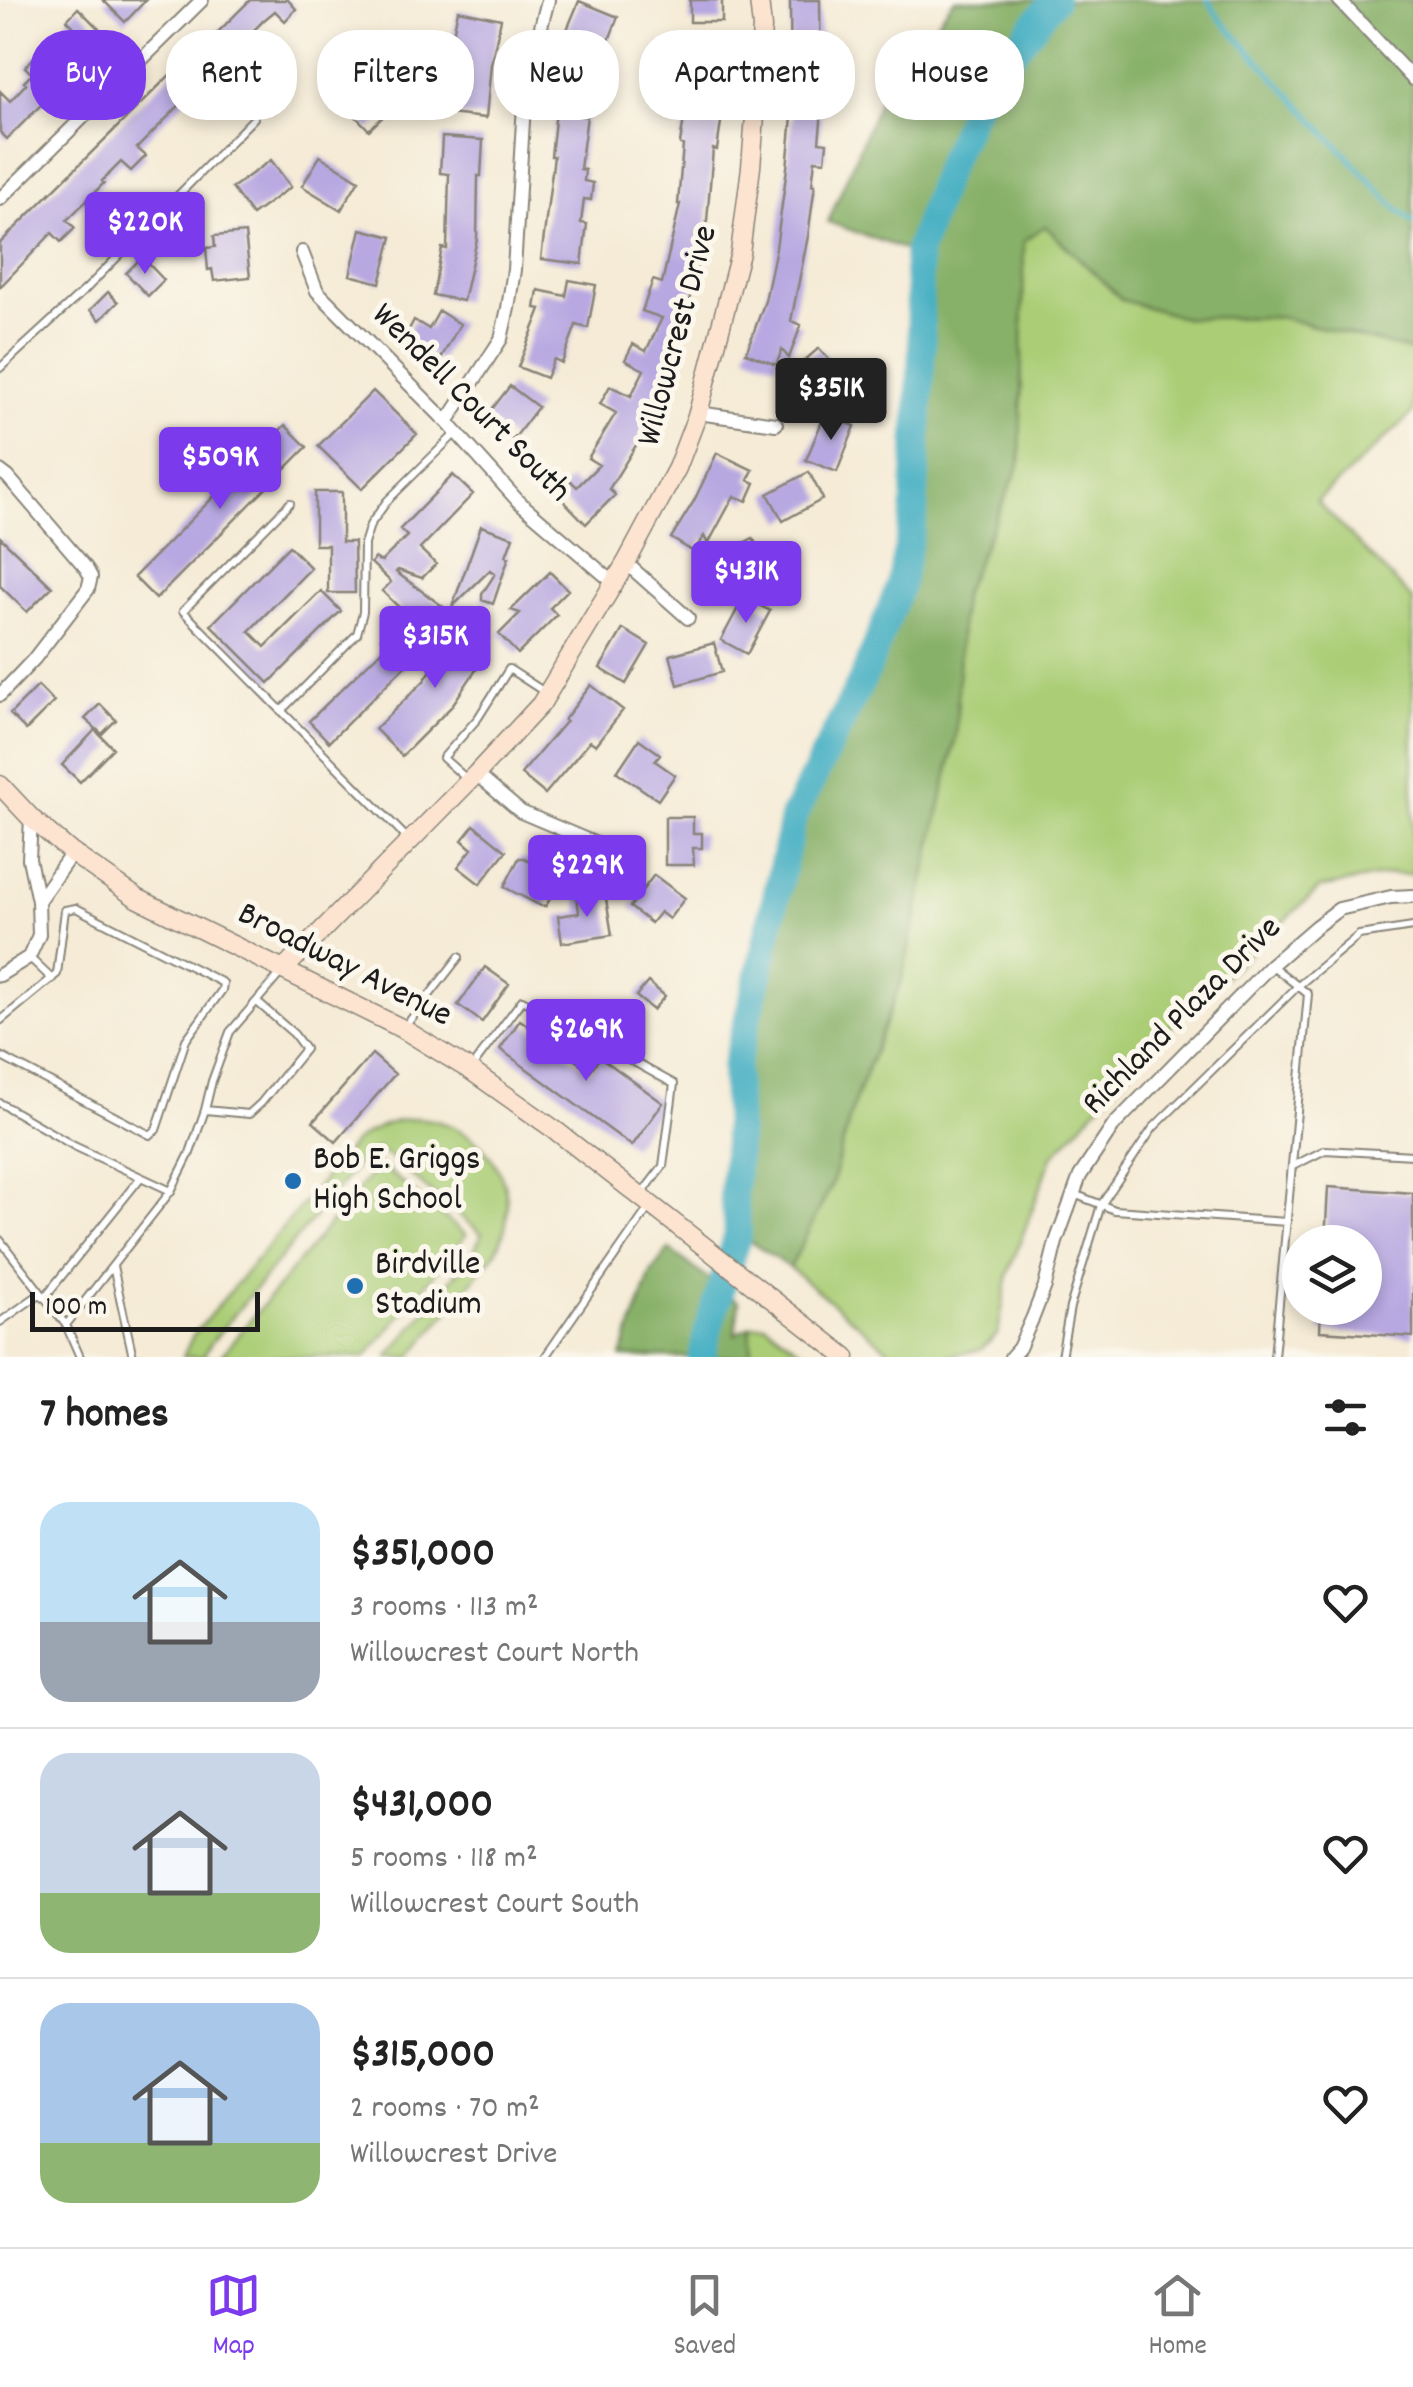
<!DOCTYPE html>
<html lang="en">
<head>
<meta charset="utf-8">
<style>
	:root { --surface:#fff; --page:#f6f6f6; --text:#222; --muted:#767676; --line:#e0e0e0; --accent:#7c3aed }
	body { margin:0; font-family:Dekko,sans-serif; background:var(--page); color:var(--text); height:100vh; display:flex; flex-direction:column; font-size:38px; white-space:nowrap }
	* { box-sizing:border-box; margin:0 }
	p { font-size:32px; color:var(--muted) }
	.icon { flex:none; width:55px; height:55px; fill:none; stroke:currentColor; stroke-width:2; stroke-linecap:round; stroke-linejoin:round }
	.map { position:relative; height:1357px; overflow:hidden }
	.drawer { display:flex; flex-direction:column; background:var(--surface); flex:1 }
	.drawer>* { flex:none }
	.hud { position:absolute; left:30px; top:30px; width:1355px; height:90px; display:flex; gap:20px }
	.fabs { position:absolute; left:1282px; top:1225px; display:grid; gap:20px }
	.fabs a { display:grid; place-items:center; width:100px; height:100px; border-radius:50%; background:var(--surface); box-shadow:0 5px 15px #0003; font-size:50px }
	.scale { position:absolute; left:30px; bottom:25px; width:230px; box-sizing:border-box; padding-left:10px; border:5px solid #1c1c1c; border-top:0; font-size:28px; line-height:35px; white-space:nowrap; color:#1c1c1c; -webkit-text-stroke:8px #fbf7ec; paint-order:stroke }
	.price { position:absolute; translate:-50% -85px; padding:0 22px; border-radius:10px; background:var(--accent); color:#fff; font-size:32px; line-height:65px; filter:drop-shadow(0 2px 5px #0008) }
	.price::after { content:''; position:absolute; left:50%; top:60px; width:30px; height:22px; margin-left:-15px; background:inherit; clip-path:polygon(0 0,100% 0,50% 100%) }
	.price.active { background:#222; color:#fff }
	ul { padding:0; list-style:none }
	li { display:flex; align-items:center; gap:30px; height:250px; padding:0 40px }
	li+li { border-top:2px solid var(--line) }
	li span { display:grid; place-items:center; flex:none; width:280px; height:200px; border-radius:30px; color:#555 }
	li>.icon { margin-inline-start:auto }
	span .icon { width:120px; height:120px; fill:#fffc; stroke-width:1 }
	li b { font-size:42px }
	h2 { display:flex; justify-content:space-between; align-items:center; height:120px; padding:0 40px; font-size:42px }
	.tag { padding:0 35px; border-radius:40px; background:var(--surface); box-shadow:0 5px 15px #0003; font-size:35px; line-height:90px }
	.tag.active { background:var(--accent); color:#fff }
	.menu { display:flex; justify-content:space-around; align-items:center; height:140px; border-top:2px solid var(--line); background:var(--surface); font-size:28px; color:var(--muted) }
	.menu a { display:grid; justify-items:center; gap:5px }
	.menu .active { color:var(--accent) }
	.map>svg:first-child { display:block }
</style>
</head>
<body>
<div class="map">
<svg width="1413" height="1357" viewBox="0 0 1413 1357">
	<rect width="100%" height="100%" fill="#fbf7ec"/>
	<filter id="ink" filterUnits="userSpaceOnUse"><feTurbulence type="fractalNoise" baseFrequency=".01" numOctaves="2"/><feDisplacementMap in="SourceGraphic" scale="20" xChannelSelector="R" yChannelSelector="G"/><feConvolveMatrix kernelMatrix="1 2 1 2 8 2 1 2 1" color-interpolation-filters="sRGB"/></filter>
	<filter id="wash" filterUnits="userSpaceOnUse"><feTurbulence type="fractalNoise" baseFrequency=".0048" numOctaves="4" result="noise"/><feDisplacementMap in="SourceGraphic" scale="40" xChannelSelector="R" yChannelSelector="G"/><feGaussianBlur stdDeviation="2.25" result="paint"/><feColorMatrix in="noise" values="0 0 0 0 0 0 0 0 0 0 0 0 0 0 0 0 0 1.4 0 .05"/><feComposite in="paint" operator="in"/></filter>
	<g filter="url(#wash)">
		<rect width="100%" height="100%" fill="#f5ebd6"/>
		<!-- green -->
		<path fill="#aacd76" stroke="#637449" stroke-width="2.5" d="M1045,225l77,75 62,18 95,-1 134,34v62l-96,88 96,99v275l-22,-1 -71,14 -148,137 -120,132 -44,117 -10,60 -18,16 -40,7h-43l-107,-89 41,-82 23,-83 48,-124 54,-244 6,-140 58,-131 4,-223z
			M417,1118c70,4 114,74 77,137l-83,102h-23l84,-103 10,-20 -104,-86 -18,13 -149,182 -8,14h-20l9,-20 162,-195c20,-15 38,-22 63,-24z
			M379,1164l87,71 -100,122h-146z
			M765,1324l46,33h-59l-2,-31z"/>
		<!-- forest -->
		<path fill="#87b067" stroke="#526642" stroke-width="2.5" d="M954,0h459v351l-134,-34 -95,1 -62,-18 -77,-74 -21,15 -4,223 -58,131 -6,140 -54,244 -48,124 -23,83 -41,82 -52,-34 -3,-166 24,-94 34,-156 72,-144 34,-89 15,-69 8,-169 -5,-93 -89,-32 53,-126z
			M669,1249l70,53 -4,32 15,-8 2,31h-131l30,-84z"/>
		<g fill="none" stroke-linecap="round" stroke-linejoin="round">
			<!-- stream -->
			<path stroke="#43aec2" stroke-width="5" d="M1208,0l11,18 173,186 21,18"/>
			<!-- river -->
			<path stroke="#43aec2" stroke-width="28" d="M702,1357l6,-27 30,-96 -5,-39 4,-53 -2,-74 24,-94 34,-156 72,-144 35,-89 14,-69 8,-169 -5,-93 30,-87 35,-77 72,-90"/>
		</g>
		<g id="blocks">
			<!-- building -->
			<path fill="#b7a8e1" d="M103,0h43l-21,22z
				M250,0h38l8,9 -11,12 -10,-10 -11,9 -127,128 9,8 -15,15 -10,-9 -19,19 2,2 -37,37 8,8 -14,14 -9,-9 -52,54v-44l190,-188 2,3z
				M690,0h32v22h-32z
				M790,0h30l1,122 -2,20 8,1 -2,18 -10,-1 -3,25h3l-7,51 -17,85 10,4 -12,33 -7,-8 -6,15 -30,-12 19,-52 11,-53 11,-80 6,-62h-2z
				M579,1l39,16 -14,36 -6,-2 -16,65h5l-7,53 5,1 -1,11 9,2 -2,17 -7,-1 -3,24 6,1 -5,40 -41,-5 13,-103h-3l6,-54 -2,-1 15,-61 -6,-3z
				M78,8l30,30 -101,101 -7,-7v-41l10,10 16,-17 -2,-2 8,-8 -7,-7 13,-14 10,10 21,-22 -2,-2 10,-9 -10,-10z
				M458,10l43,9 -10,45 -5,54 -47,-5 2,-27 17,2 3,-32 -12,-2z
				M689,47h34v61l-6,42 -4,-1 -6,72 -14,67 -17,50 6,3 -26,52 5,3 -21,43 -31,50 6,6 -29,29 -30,-31 14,-13 7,7 22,-22 -11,-7 28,-45 -16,-9 10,-18 21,10 13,-26 -19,-10 8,-16 13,7 16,-33 -20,-7 11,-31 9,3 18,-79h-2l5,-59 -3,-1 6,-39h3z
				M352,76l20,20 5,-5 16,16 -24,23 -35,-36z
				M442,137l41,3 -2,36h-3l-1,63 -14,62 -30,-6 9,-47 5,1 2,-75 -9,-1z
				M320,156l39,24 -18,30 -39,-24z
				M271,160l20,27 -39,28 -20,-27z
				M361,229l31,8 -12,46 -30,-8z
				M245,233l5,44 -36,4 -2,-12 -4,1 -2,-22 9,-1 -1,-11z
				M142,257l22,23 -16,16 -22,-23z
				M569,280l27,5 -8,43 -12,-3 -14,38 -8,-4 -8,19 -28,-11 23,-58 -6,-1 3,-18 28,6z
				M108,292l10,10 -18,18 -10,-10z
				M439,311l21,13 -20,36 -36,-21 10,-19 15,9z
				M819,348l30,35 -22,19 -30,-35z
				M510,386l28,21 -25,33 -28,-22z
				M373,391l44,43 -55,55 -44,-43z
				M825,414l30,12 -18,46 -31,-12z
				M285,425l22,22 -151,152 -22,-22z
				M717,453l36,17 -5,10 7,3 -8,18 -13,-5 -26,48 -4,-8 -10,16 -23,-14 23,-37z
				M809,472l14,27 -40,22 -15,-27z
				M453,475l20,19 -53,55 16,15 -14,14 -24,-8 -2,2 46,34 -20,20 6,5 -25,24 6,7 -80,80 -20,-21 78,-76 -6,-7 25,-24 -24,-23 9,-9 -20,-19 4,-5 6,4 26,-26 -7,-7z
				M315,492h27v50h12l1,51h-27v-48h-13z
				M481,526l32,11 -7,19 3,1 -16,47 -11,-4v-6l13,-20 -5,-4 -38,37z
				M0,537l52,50 -25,25 -27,-26z
				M753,538l18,34 -29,15 -11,-20 -8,4 -7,-13z
				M289,546l22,22 -62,63 16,16 56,-56 20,20 -72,72 -58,-58z
				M550,572l18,18 -18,18 7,7 -39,39 -19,-20 21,-21 -9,-3z
				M744,597l26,14 -23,43 -26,-14z
				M465,619l18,12 -10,29 9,-9 4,4 -35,52 -49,49 -27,-27 49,-48z
				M623,629l26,16 -23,39 -26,-16z
				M714,643l8,29 -44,13 -8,-30z
				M591,685l32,25 -27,35 -6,-4 -45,53 -24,-20 45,-53 -2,-1z
				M38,686l16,16 -28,28 -16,-16z
				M100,704l16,16 -14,14 -17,-15z
				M95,730l18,18 -33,34 -18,-17z
				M639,739l21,15 -5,7 20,14 -17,25 -41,-28z
				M665,817h28v16h9v15h-9l1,17h-29z
				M474,825l32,26 -26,33 -22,-17 14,-18 -10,-9z
				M519,858h5l37,20 -15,28h-5l-37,-19z
				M654,875l31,23 -16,21 -9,-7 -9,11 -21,-16z
				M605,893l7,42 -50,8 -4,-27 21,-3 -2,-15z
				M485,967l24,17 -27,38 -24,-17z
				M648,982l17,14 -12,14 -17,-14z
				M520,1020l70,51 10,-14 63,46 -31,43 -132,-97z
				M372,1054l23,20 -59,68 -23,-20z
				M1328,1187l85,6v144l-93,-6 1,-23h44v-66h-40z"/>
		</g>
	</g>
	<g filter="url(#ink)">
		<use href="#blocks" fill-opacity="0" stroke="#888479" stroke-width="2.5"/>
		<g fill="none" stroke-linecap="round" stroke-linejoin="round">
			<!-- lane casing -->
			<g stroke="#888479" stroke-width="10">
				<path id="lane" d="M0,368l87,-80 167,-170
					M290,503l-107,108 226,229
					M281,711l76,-77 6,-22 1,-68 6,-19 17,-24 68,-67
					M468,780l-25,-22 35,-40 31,-49 37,24
					M30,958l22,21
					M1271,965l37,29 -34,363
					M0,1021l57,-47 8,-64 11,-2 147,75 -1,7 -36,50 -30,90 -6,5 -150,-79
					M404,1028l55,-71
					M472,1067l50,-67 152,84 -11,82 -23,30
					M0,1103l74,43 97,45
					M205,1110l44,4 12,-11 44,-54 -11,-15 -37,-32
					M1293,1166l32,-16 88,5
					M1074,1194l41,16 172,12
					M0,1240l66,85
					M113,1266l20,91
					M44,1298l97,-121
					M0,1322l41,-29
					M80,1357l-14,-32 105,-134 19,-38 15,-43 7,-29 18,-49 50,-58
					M545,1357l105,-151
					M1061,1357l9,-50 31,-102 52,-77 145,-142 61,-51 54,-8"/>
			</g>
			<!-- street casing -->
			<g stroke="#888479" stroke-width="16">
				<path id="street" d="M1339,0l74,79
					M0,199l202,-199
					M302,252l15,39 130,131 71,79 96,82
					M698,413l78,11
					M447,422l54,-83 7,-31 6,-38 11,-182 23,-88
					M0,471l8,6 78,91 5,9 -3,12 -54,70 -34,36
					M626,563l62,55
					M476,774l45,38 78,33
					M38,901l34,-48
					M0,975l29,-18 10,-22 -1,-34 -9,-42 2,-41
					M1011,1357l8,-9 14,-31 12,-31 11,-44 24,-66 34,-51 157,-160 44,-38 24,-18 52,-12 22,-1"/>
			</g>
			<!-- secondary casing -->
			<g stroke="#888479" stroke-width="21">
				<path id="secondary" d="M0,785l31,33 41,35 65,45 266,131 67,41 85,60 291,227
					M284,969l192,-195 65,-70 85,-141 51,-95 21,-55 42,-160 11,-86 11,-139 -3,-28"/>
			</g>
			<!-- lane -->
			<use href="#lane" stroke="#fff" stroke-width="6"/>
			<!-- street -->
			<use href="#street" stroke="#fff" stroke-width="12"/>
			<!-- secondary -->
			<use href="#secondary" stroke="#fde4d0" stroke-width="18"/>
		</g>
	</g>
	<!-- markers -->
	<g fill="#1f6fb2" stroke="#fbf7ec" stroke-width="4">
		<circle cx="293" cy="1181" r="10"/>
		<circle cx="355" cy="1286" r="10"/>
	</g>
	<g text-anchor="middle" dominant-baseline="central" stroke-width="10" stroke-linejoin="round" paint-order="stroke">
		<!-- street labels -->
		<g font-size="35" fill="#1c1c1c" stroke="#fbf7ec">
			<text transform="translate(679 336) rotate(-75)">Willowcrest Drive</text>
			<text transform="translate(470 404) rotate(45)">Wendell Court South</text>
			<text transform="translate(344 966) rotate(27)">Broadway Avenue</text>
			<text transform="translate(1183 1017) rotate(-45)">Richland Plaza Drive</text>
		</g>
		<!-- poi labels -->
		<g font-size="35" fill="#1c1c1c" stroke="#fbf7ec" text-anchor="start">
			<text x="313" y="1161">Bob E. Griggs<tspan x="313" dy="40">High School</tspan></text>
			<text x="375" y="1266">Birdville<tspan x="375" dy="40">Stadium</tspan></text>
		</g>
	</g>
</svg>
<div class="fabs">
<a><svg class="icon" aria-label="layers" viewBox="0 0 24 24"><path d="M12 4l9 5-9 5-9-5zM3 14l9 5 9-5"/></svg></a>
</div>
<div class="scale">100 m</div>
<b class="price" style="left:145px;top:277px">$220K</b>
<b class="price active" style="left:831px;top:443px">$351K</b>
<b class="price" style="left:220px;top:512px">$509K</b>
<b class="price" style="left:746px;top:626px">$431K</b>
<b class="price" style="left:435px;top:691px">$315K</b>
<b class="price" style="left:587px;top:920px">$229K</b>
<b class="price" style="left:586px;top:1084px">$269K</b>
<div class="hud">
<a class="tag active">Buy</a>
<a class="tag">Rent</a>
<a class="tag">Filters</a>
<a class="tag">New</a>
<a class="tag">Apartment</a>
<a class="tag">House</a>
</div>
</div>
<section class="drawer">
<h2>7 homes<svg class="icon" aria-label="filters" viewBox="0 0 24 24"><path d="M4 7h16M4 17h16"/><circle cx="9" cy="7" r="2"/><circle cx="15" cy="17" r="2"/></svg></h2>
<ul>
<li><span style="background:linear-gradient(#bfe0f5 60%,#9aa5b1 0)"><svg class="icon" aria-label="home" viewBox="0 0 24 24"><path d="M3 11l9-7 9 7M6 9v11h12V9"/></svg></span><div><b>$351,000</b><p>3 rooms · 113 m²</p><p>Willowcrest Court North</p></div><svg class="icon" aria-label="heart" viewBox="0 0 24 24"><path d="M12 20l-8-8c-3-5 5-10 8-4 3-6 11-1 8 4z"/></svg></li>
<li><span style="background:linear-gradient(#c9d6e8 70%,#8fb573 0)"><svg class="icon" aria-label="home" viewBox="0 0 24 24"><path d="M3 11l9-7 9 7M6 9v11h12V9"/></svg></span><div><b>$431,000</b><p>5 rooms · 118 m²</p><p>Willowcrest Court South</p></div><svg class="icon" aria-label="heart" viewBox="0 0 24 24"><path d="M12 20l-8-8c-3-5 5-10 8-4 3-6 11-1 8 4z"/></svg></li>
<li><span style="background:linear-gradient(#a9c7e8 70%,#8fb573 0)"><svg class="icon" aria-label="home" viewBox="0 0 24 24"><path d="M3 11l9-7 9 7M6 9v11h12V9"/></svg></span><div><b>$315,000</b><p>2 rooms · 70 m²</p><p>Willowcrest Drive</p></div><svg class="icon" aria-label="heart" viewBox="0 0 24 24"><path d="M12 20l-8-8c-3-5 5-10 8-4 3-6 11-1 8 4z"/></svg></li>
</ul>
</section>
<nav class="menu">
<a class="active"><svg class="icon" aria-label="map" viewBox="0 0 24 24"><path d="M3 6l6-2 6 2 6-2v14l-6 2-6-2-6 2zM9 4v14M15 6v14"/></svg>Map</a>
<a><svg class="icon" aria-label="saved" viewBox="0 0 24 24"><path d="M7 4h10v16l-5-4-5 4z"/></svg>Saved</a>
<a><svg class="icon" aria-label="home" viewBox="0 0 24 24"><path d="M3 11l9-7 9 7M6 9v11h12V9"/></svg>Home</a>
</nav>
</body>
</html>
